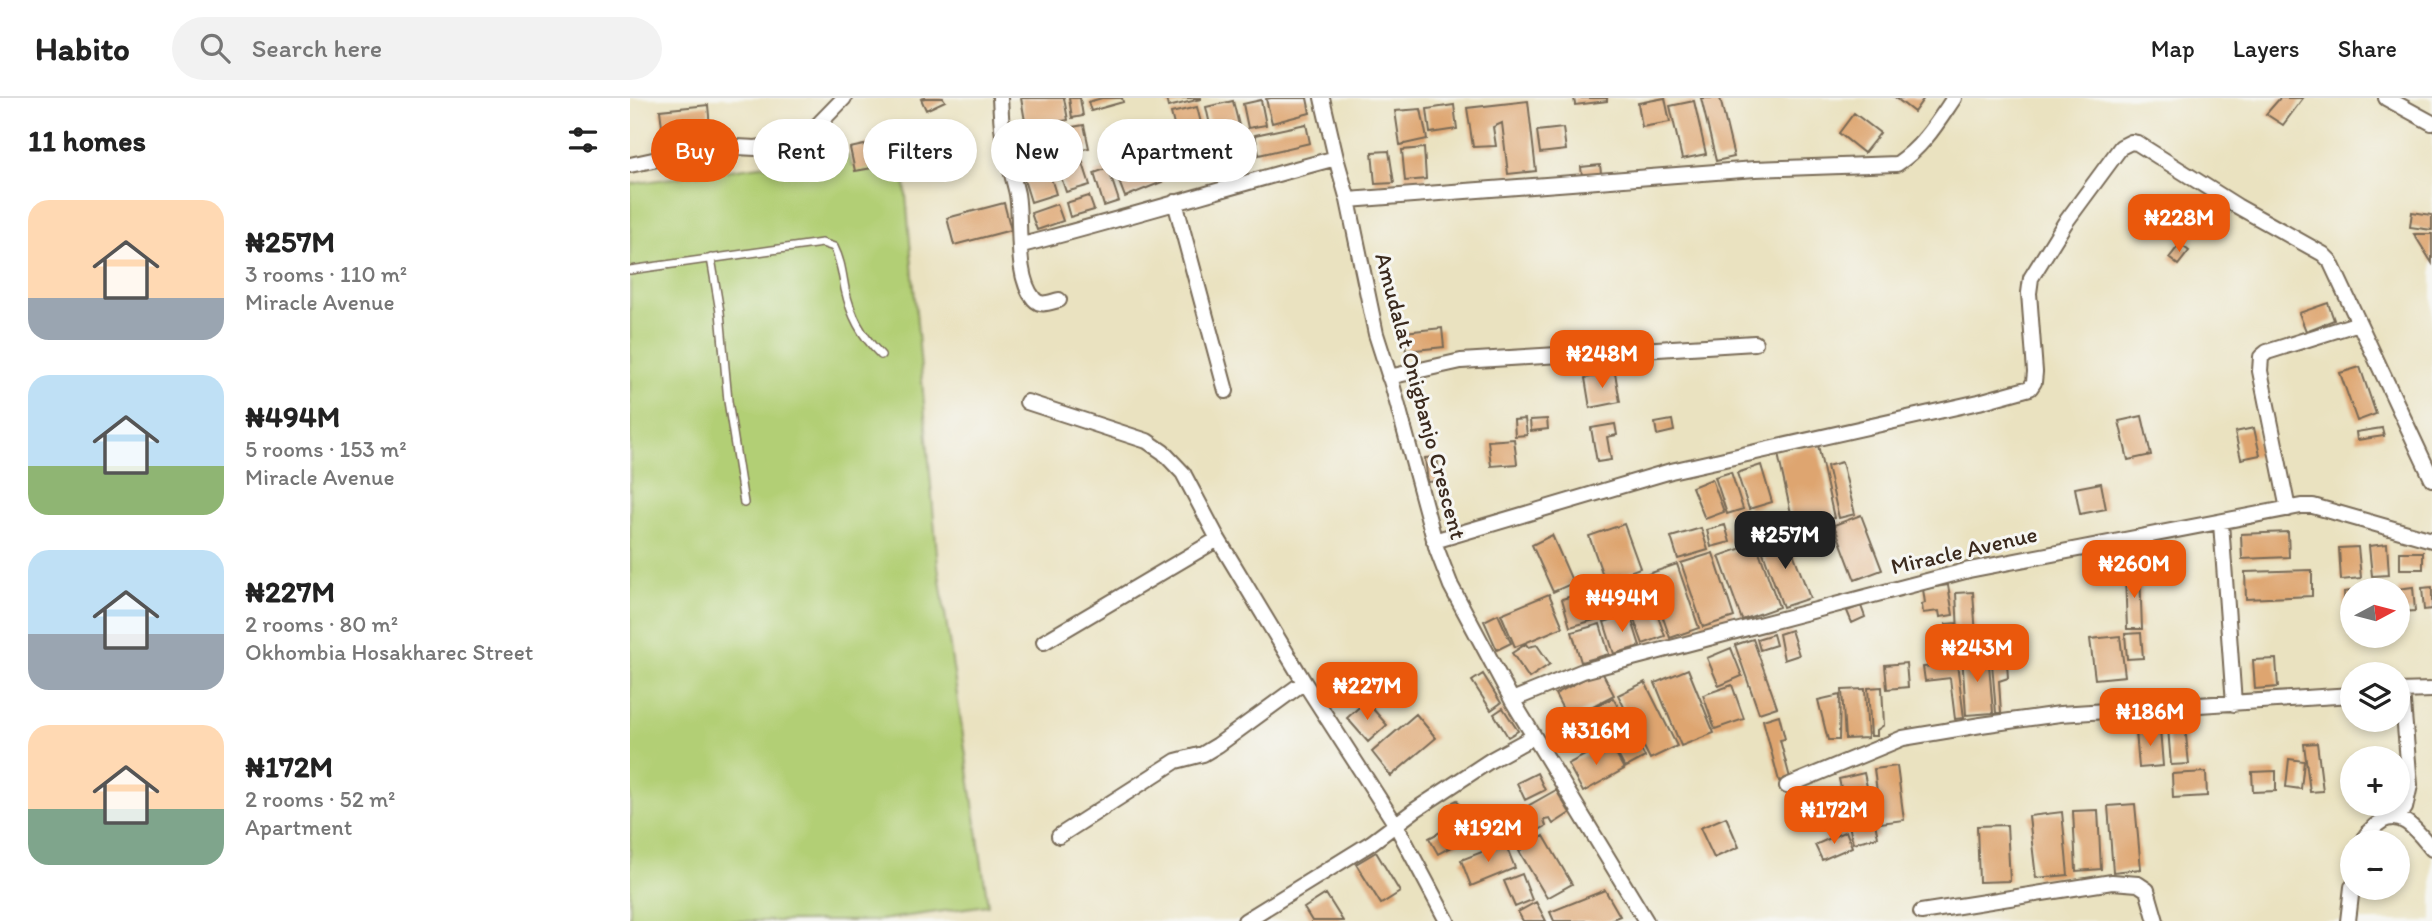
<!DOCTYPE html>
<html lang="en">
<head>
<meta charset="utf-8">
<style>
	:root { --surface:#fff; --page:#f2f2f2; --text:#222; --muted:#767676; --line:#e0e0e0; --accent:#ea580c }
	body { margin:0; font-family:Itim,sans-serif; background:var(--page); color:var(--text); height:100vh; display:flex; flex-direction:column; font-size:26px; white-space:nowrap }
	* { box-sizing:border-box; margin:0 }
	p { font-size:23px; color:var(--muted) }
	.icon { flex:none; width:38px; height:38px; fill:none; stroke:currentColor; stroke-width:2; stroke-linecap:round; stroke-linejoin:round }
	.map { position:relative; flex:1; overflow:hidden }
	.panel { display:flex; flex-direction:column; background:var(--surface); width:630px }
	.panel>* { flex:none }
	.banner { position:absolute; left:21px; top:21px; width:665px; height:63px; display:flex; gap:14px }
	.needle { width:46px; rotate:83deg }
	.buttons { position:absolute; left:1710px; top:480px; display:grid; gap:14px }
	.buttons a { display:grid; place-items:center; width:70px; height:70px; border-radius:50%; background:var(--surface); box-shadow:0 4px 10px #0003; font-size:35px }
	.price { position:absolute; translate:-50% -60px; padding:0 16px; border-radius:14px; background:var(--accent); color:#fff; font-size:23px; line-height:46px; filter:drop-shadow(0 2px 4px #0008) }
	.price::after { content:''; position:absolute; left:50%; top:42px; width:21px; height:16px; margin-left:-10px; background:inherit; clip-path:polygon(0 0,100% 0,50% 100%) }
	.price.on { background:#222; color:#fff }
	ul { padding:0; list-style:none }
	li { display:flex; align-items:center; gap:21px; height:175px; padding:0 28px }
	li span { display:grid; place-items:center; flex:none; width:196px; height:140px; border-radius:21px; color:#555 }
	li>.icon { margin-inline-start:auto }
	span .icon { width:84px; height:84px; fill:#fffc; stroke-width:1 }
	li b { font-size:30px }
	h2 { display:flex; justify-content:space-between; align-items:center; height:84px; padding:0 28px; font-size:30px }
	.pill { padding:0 24px; border-radius:32px; background:var(--surface); box-shadow:0 4px 10px #0003; font-size:24px; line-height:63px }
	.pill.on { background:var(--accent); color:#fff }
	header { display:flex; align-items:center; gap:42px; box-sizing:border-box; height:98px; padding:0 35px; background:var(--surface); border-bottom:2px solid var(--line) }
	header strong { font-size:33px }
	nav { display:flex; gap:38px; margin-inline-start:auto; font-size:24px }
	.search { width:490px; height:63px; background:var(--page); display:flex; align-items:center; gap:18px; box-sizing:border-box; padding:0 24px; border-radius:38px; color:var(--muted); font-size:26px }
	main { display:flex; flex:1; min-height:0 }
	.map>svg:first-child { display:block }
</style>
</head>
<body>
<header>
<strong>Habito</strong>
<div class="search"><svg class="icon" aria-label="search" viewBox="0 0 24 24"><circle cx="10" cy="10" r="6"/><path d="M15 15l6 6"/></svg>Search here</div>
<nav><a>Map</a><a>Layers</a><a>Share</a></nav>
</header>
<main>
<section class="panel">
<h2>11 homes<svg class="icon" aria-label="filters" viewBox="0 0 24 24"><path d="M4 7h16M4 17h16"/><circle cx="9" cy="7" r="2"/><circle cx="15" cy="17" r="2"/></svg></h2>
<ul>
<li><span style="background:linear-gradient(#ffd9b3 70%,#9aa5b1 0)"><svg class="icon" aria-label="home" viewBox="0 0 24 24"><path d="M3 11l9-7 9 7M6 9v11h12V9"/></svg></span><div><b>₦257M</b><p>3 rooms · 110 m²</p><p>Miracle Avenue</p></div></li>
<li><span style="background:linear-gradient(#bfe0f5 65%,#8fb573 0)"><svg class="icon" aria-label="home" viewBox="0 0 24 24"><path d="M3 11l9-7 9 7M6 9v11h12V9"/></svg></span><div><b>₦494M</b><p>5 rooms · 153 m²</p><p>Miracle Avenue</p></div></li>
<li><span style="background:linear-gradient(#bfe0f5 60%,#9aa5b1 0)"><svg class="icon" aria-label="home" viewBox="0 0 24 24"><path d="M3 11l9-7 9 7M6 9v11h12V9"/></svg></span><div><b>₦227M</b><p>2 rooms · 80 m²</p><p>Okhombia Hosakharec Street</p></div></li>
<li><span style="background:linear-gradient(#ffd9b3 60%,#7fa58c 0)"><svg class="icon" aria-label="home" viewBox="0 0 24 24"><path d="M3 11l9-7 9 7M6 9v11h12V9"/></svg></span><div><b>₦172M</b><p>2 rooms · 52 m²</p><p>Apartment</p></div></li>
</ul>
</section>
<div class="map">
<svg width="1802" height="823" viewBox="0 0 1802 823">
	<rect width="100%" height="100%" fill="#f6f6f2"/>
	<filter id="ink" filterUnits="userSpaceOnUse"><feTurbulence type="fractalNoise" baseFrequency=".0143" numOctaves="2"/><feDisplacementMap in="SourceGraphic" scale="14" xChannelSelector="R" yChannelSelector="G"/><feConvolveMatrix kernelMatrix="1 2 1 2 8 2 1 2 1" color-interpolation-filters="sRGB"/></filter>
	<filter id="wash" filterUnits="userSpaceOnUse"><feTurbulence type="fractalNoise" baseFrequency=".00686" numOctaves="4" result="noise"/><feDisplacementMap in="SourceGraphic" scale="28" xChannelSelector="R" yChannelSelector="G"/><feGaussianBlur stdDeviation="1.57" result="paint"/><feColorMatrix in="noise" values="0 0 0 0 0 0 0 0 0 0 0 0 0 0 0 0 0 1.4 0 .05"/><feComposite in="paint" operator="in"/></filter>
	<g filter="url(#wash)">
		<rect width="100%" height="100%" fill="#eae2c0"/>
		<!-- green -->
		<path fill="#b2cf75" stroke="#767c4a" stroke-width="2" d="M217,56l5,12 51,-6 35,406 50,339 -115,16h-243v-737z"/>
		<g id="blocks">
			<!-- building -->
			<path fill="#dea570" d="M295,0h18l2,3 -19,9 -5,-11z
				M391,0h43l4,22 -42,7z
				M439,0h11l3,18 -11,2z
				M472,0h20l1,4 -32,9 -3,-9z
				M536,0h35v1l-33,8z
				M641,0h36l3,15 -38,10 -6,-24z
				M944,0h33v3l-32,4z
				M1035,0l5,24 -28,5 -4,-24z
				M1071,0h19l14,59 -18,4z
				M1266,0h28l-10,14z
				M1650,0h23l-20,27 -17,-11z
				M631,2l5,25 -18,3 -5,-24z
				M603,3l14,57 -28,7 -13,-58z
				M898,3l8,70 -28,3 -6,-51 -9,4 3,19 -23,1 -6,-39z
				M1064,3l12,53 -24,5 -12,-53z
				M78,7l3,33 -47,5 -4,-33z
				M824,7l3,24 -27,4 -3,-24z
				M567,9l4,16 -26,6 -4,-16z
				M791,11l6,30 -27,6 -5,-34z
				M1224,15l26,20 -16,20 -25,-20z
				M676,26l4,19 -51,12 -4,-20z
				M454,27l5,23 -63,12 -4,-24z
				M933,30l3,22 -26,3 -3,-22z
				M569,34l9,34 -27,8 -10,-35z
				M243,45l5,24 -23,4 -5,-23z
				M794,50l2,31 -21,2 -3,-31z
				M273,51l3,14 -17,4 -4,-14z
				M520,51l12,33 -37,15 -13,-34z
				M759,53l5,32 -19,1 -3,-32z
				M451,59l9,28 -24,7 -9,-27z
				M417,67l9,29 -25,8 -9,-29z
				M970,67l1,8 -19,3 -1,-9z
				M478,70l11,33 -15,5 -10,-33z
				M459,98l5,14 -24,7 -4,-14z
				M374,105l7,27 -57,15 -7,-27z
				M427,106l6,17 -26,9 -6,-17z
				M1782,114l20,3v15l-22,-3z
				M1784,136h18v29z
				M1550,146l9,7 -11,14 -9,-7z
				M1698,205l6,17 -28,11 -7,-18z
				M812,230l2,19 -38,4 -2,-19z
				M1730,269l16,47 -19,7 -17,-48z
				M985,275l5,29 -30,6 -5,-30z
				M1512,318l9,39 -23,5 -9,-39z
				M895,321l2,16 -12,1 -1,-16z
				M917,321l1,10 -17,2 -1,-11z
				M1042,322l2,11 -17,4 -2,-12z
				M985,326l2,11 -10,2 4,23 -14,2 -6,-34z
				M1624,330l6,27 -19,4 -6,-27z
				M1752,330l2,8 -27,4 -1,-8z
				M884,341l3,25 -26,2 -3,-25z
				M1188,347l16,73 -40,9 -16,-73z
				M807,359l3,24 -12,1 -3,-24z
				M1212,364l13,52 -16,4 -12,-52z
				M1131,367l11,37 -23,7 -12,-36z
				M1101,374l12,37 -16,5 -12,-37z
				M1082,381l12,33 -19,7 -13,-32z
				M1471,385l5,26 -26,5 -5,-26z
				M1231,417l21,55 -27,10 -21,-55z
				M994,426l16,44 -35,13 -16,-45z
				M1095,427l5,17 -19,5 -4,-17z
				M1071,430l7,22 -30,9 -7,-22z
				M1658,434l1,25 -47,2 -1,-25z
				M1156,436l24,64 -27,9 -23,-63z
				M922,437l21,48 -20,9 -21,-47z
				M1126,445l23,64 -37,13 -23,-64z
				M1757,446l2,31 -17,1 -3,-30z
				M1728,449l3,31 -20,2 -2,-32z
				M1770,454h23v17h-23z
				M1083,455l21,64 -31,10 -22,-64z
				M1047,466l22,64 -29,10 -22,-64z
				M1682,472v26l-66,3 -1,-27z
				M1495,474h15l2,57h-15z
				M1013,477l22,61 -22,8 -22,-61z
				M987,485l8,28 -55,16 -8,-28z
				M1318,487l5,30 -13,2 -1,-6 -16,2 -1,-9 3,-1 -2,-14z
				M1783,489l2,24 -17,1v-23z
				M1802,489v22l-8,1 -2,-22z
				M1722,493v22l-7,1 -1,-22z
				M1343,494l4,59 -18,1 -3,-59z
				M919,496l14,33 -48,20 -14,-33z
				M1231,508l4,11 -13,6 -5,-12z
				M868,516l13,29 -14,7 -13,-29z
				M1000,516l10,32 -26,8 -10,-32z
				M1326,525l2,35 -15,2 -2,-28h5v-8z
				M970,526l9,30 -28,8 -9,-30z
				M1161,532l8,25 -15,5 -5,-26z
				M1511,535l2,25 -16,1 -2,-25z
				M1143,536l3,11 -16,5 -3,-11z
				M1490,538l5,40 -30,3 -5,-40z
				M1123,541l24,68 -18,6 -24,-68z
				M896,546l2,3 9,-2 13,19 -21,14 -17,-25z
				M1101,550l11,28 -23,10 -12,-28z
				M1376,551l2,29 -9,3 2,32h-5l-5,-63z
				M1358,554l5,61 -27,2 -4,-61z
				M1646,561l2,28 -23,2 -2,-29z
				M1276,565l2,24 -21,2 -2,-24z
				M1327,565l7,55 -9,1 -5,-41 -25,3 -2,-14z
				M1058,571l26,64 -33,13 -26,-63z
				M971,572l13,25 -46,24 -13,-25z
				M853,576l18,29 -10,7 -19,-29z
				M1015,584l32,64 -27,13 -32,-64z
				M1102,587l12,34 -29,10 -12,-34z
				M1252,589l2,38 -7,5v6h-6l-3,-48z
				M1235,591l3,49 -23,1 -3,-49z
				M1488,592l2,17 -16,2 -2,-17z
				M1210,597l-1,45h-11l-10,-40z
				M983,600l15,26 -22,12 -15,-27z
				M736,603l21,24 -19,17 -21,-24z
				M873,610l15,23 -10,6 -14,-23z
				M786,616l20,24 -45,38 -19,-24z
				M1149,617l6,24 -5,1 10,38 -11,3 -16,-61z
				M1555,628l4,38 -18,1 -3,-37z
				M1000,631l15,28 -20,11 -15,-28z
				M1530,631l3,37 -24,2 -3,-37z
				M979,644l15,27 -41,23 -15,-28z
				M1687,645l6,48 -13,1 -6,-48z
				M1659,661l15,2 -3,28 -15,-2z
				M1267,668l7,54 -23,3 -7,-54z
				M1646,673v20l-23,1 -1,-20z
				M1576,674l1,24 -34,2 -1,-24z
				M907,675l8,17 -20,10 -8,-17z
				M1234,675l14,64 -25,6 -14,-64z
				M926,692l14,23 -17,11 -3,-5 -6,1 2,6 -14,8 -13,-23z
				M827,702l18,34 -37,20 -9,-16 34,-18 -10,-18z
				M1505,706l6,65 -28,3 -5,-66z
				M1468,712l3,59 -25,2 -3,-60z
				M1432,714l6,63 -32,3 -7,-62z
				M1096,719l13,30 -25,11 -14,-30z
				M1377,727l3,56 -31,1 -2,-56z
				M1216,733l6,16 -30,13 -7,-15z
				M914,738l28,48 -25,14 -28,-47z
				M875,745l10,25 -44,18 -10,-26z
				M746,754l24,40 -19,12 -25,-40z
				M892,776l10,26 -17,7 -11,-26z
				M975,792l15,26 -12,5h-54l-4,-9z
				M696,796l17,27h-31l-8,-13z
				M906,804l10,19h-23l-5,-9z"/>
		</g>
	</g>
	<g filter="url(#ink)">
		<use href="#blocks" fill-opacity="0" stroke="#786a57" stroke-width="2"/>
		<g fill="none" stroke-linecap="round" stroke-linejoin="round">
			<!-- lane casing -->
			<g stroke="#786a57" stroke-width="10">
				<path id="lane" d="M81,160l9,54 8,89 16,102
					M0,172l192,-27 12,4c7,14 8,26 11,42 6,27 16,46 36,66"/>
			</g>
			<!-- street casing -->
			<g stroke="#786a57" stroke-width="18">
				<path id="street" d="M370,0c1,14 1,29 4,43 3,18 9,35 13,53 5,29 -3,82 17,105 7,8 16,3 25,1
					M692,0l14,60
					M1756,0l46,25
					M0,67l87,-19 39,2 24,-4 30,-11 34,-35
					M718,102l407,-31 142,-5c26,-17 40,-41 57,-66
					M545,104l51,189
					M392,147c105,-27 209,-59 314,-87l12,42 28,134 16,50 45,166 14,36 61,114 134,221
					M759,279l72,-16 294,-18
					M397,304l120,39 16,11 20,21 35,66 86,143 92,143 51,96
					M1658,411l-28,-138 1,-14 6,-5 92,-29
					M1591,425l13,181
					M804,443l237,-70 308,-69 51,-14 4,-6 1,-10 -6,-79 2,-15 34,-55 56,-76 10,-5 6,1 100,63 86,48 7,7 102,218
					M414,544l174,-103
					M1768,593l34,-1
					M882,602l71,-29 386,-101 332,-64h12l119,34
					M1157,688l116,-48 78,-13 79,-11 292,-19
					M1767,718l8,-8 5,-23 -8,-94
					M429,738l117,-75 27,-7 15,-9 86,-63
					M1733,744c3,-10 11,-16 19,-21 21,-12 37,13 50,28
					M1291,814l191,-30 26,2 9,6 9,31
					M615,823l126,-78 44,-33 76,-50 42,-23
					M1718,823l4,-34"/>
			</g>
			<!-- lane -->
			<use href="#lane" stroke="#fff" stroke-width="7"/>
			<!-- street -->
			<use href="#street" stroke="#fff" stroke-width="14"/>
		</g>
	</g>
	<g text-anchor="middle" dominant-baseline="central" stroke-width="6" stroke-linejoin="round" paint-order="stroke">
		<!-- street labels -->
		<g font-size="23" fill="#3b2a1e" stroke="#f6f6f2">
			<text transform="translate(791 298) rotate(75)">Amudalat Onigbanjo Crescent</text>
			<text transform="translate(1334 452) rotate(-13)">Miracle Avenue</text>
		</g>
	</g>
</svg>
<div class="buttons">
<a><svg class="needle" viewBox="-14 -14 28 28"><path d="M0-13l5 13h-10z" fill="#e53935"/><path d="M0 13l5-13h-10z" fill="#767676"/></svg></a>
<a><svg class="icon" aria-label="layers" viewBox="0 0 24 24"><path d="M12 4l9 5-9 5-9-5zM3 14l9 5 9-5"/></svg></a>
<a>+</a>
<a>−</a>
</div>
<b class="price" style="left:1549px;top:156px">₦228M</b>
<b class="price" style="left:972px;top:292px">₦248M</b>
<b class="price on" style="left:1155px;top:473px">₦257M</b>
<b class="price" style="left:1504px;top:502px">₦260M</b>
<b class="price" style="left:992px;top:536px">₦494M</b>
<b class="price" style="left:1347px;top:586px">₦243M</b>
<b class="price" style="left:737px;top:624px">₦227M</b>
<b class="price" style="left:1520px;top:650px">₦186M</b>
<b class="price" style="left:966px;top:669px">₦316M</b>
<b class="price" style="left:1204px;top:748px">₦172M</b>
<b class="price" style="left:858px;top:766px">₦192M</b>
<div class="banner">
<a class="pill on">Buy</a>
<a class="pill">Rent</a>
<a class="pill">Filters</a>
<a class="pill">New</a>
<a class="pill">Apartment</a>
</div>
</div>
</main>
</body>
</html>
